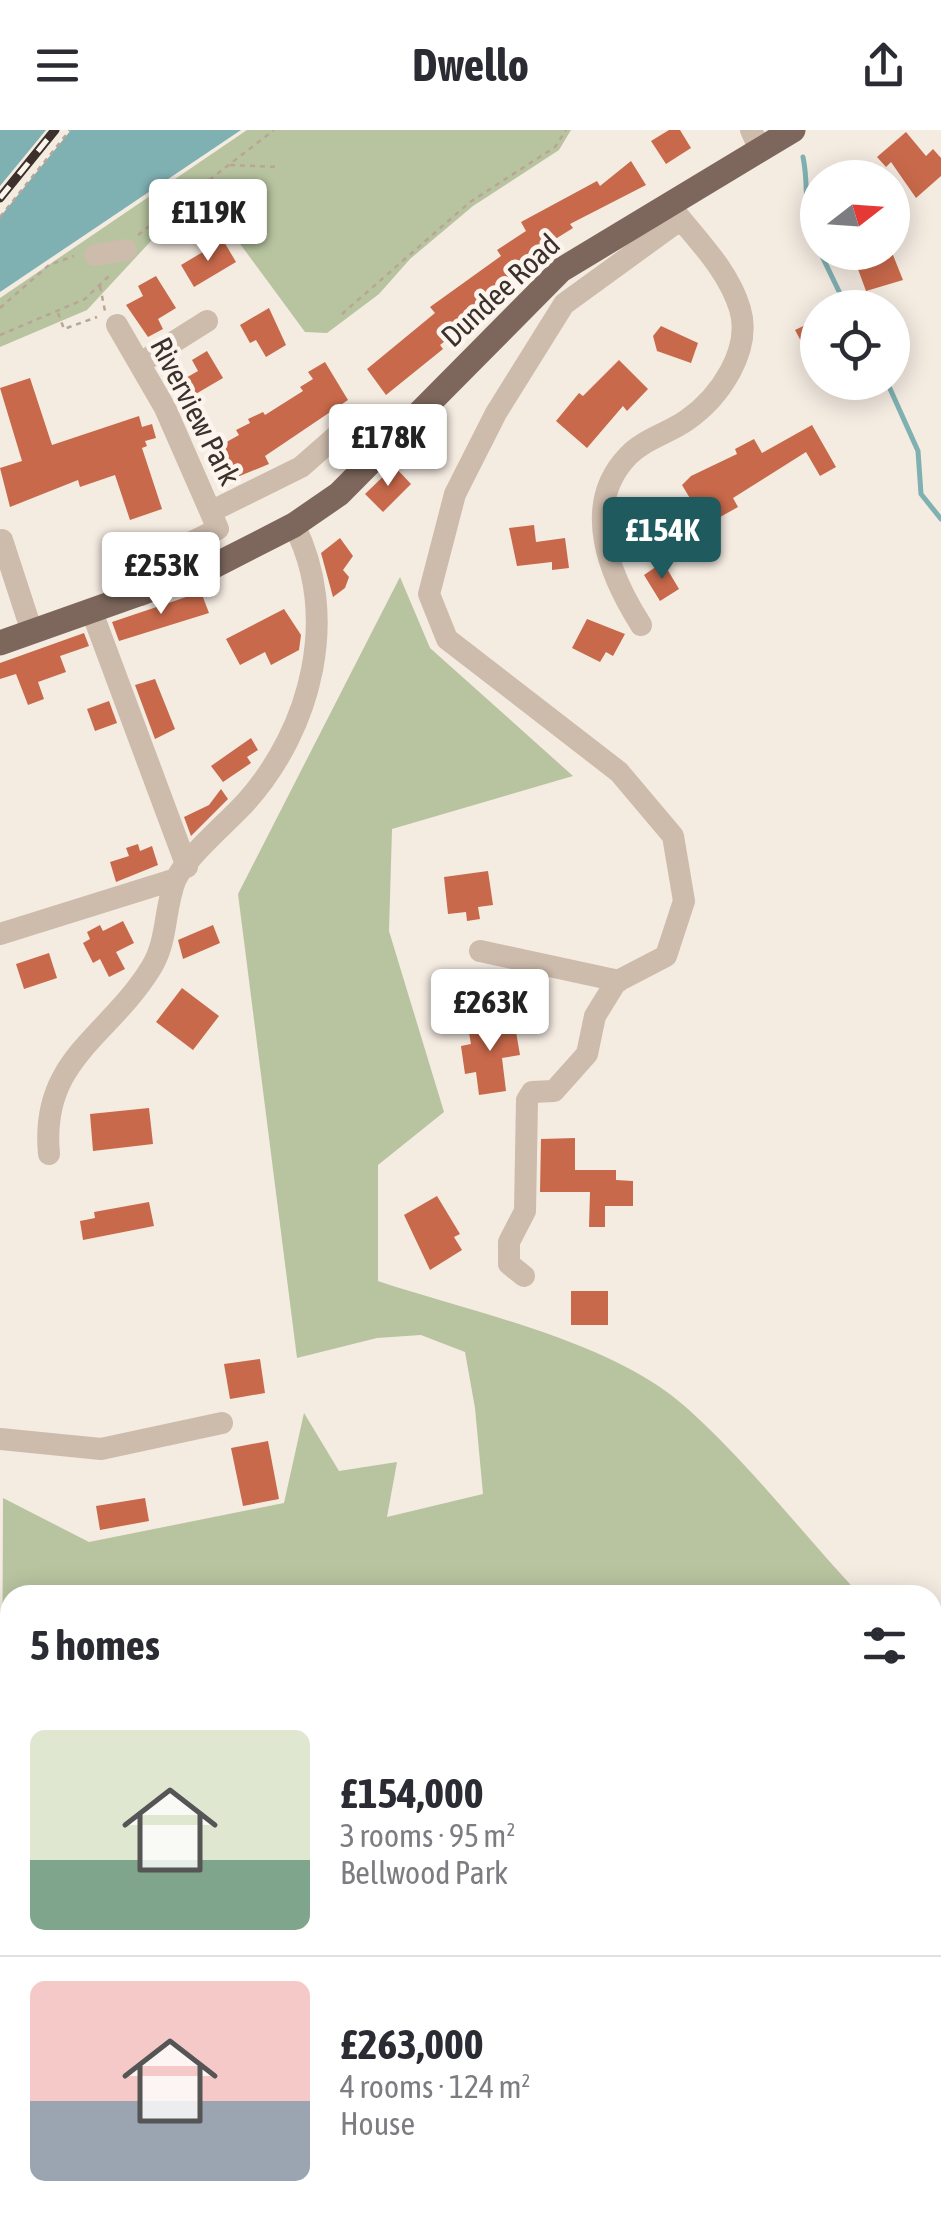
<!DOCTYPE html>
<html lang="en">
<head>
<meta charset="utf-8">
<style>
	:root { --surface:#fff; --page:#f2f2f3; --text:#2b2b33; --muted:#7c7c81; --line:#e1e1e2; --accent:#1f5a5e }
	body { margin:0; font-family:"Asap Condensed",sans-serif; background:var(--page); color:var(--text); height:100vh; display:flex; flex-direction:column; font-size:38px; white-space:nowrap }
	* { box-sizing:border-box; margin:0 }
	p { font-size:32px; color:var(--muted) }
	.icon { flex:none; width:55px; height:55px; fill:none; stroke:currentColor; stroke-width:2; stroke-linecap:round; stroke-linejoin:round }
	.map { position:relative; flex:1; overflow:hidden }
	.drawer { position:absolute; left:0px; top:1455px; width:942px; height:642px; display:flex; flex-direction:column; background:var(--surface); border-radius:30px 30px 0 0; box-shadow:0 5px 25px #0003 }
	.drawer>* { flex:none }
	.needle { width:65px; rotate:73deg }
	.fabs { position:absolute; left:800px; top:30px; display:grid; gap:20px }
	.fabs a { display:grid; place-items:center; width:110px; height:110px; border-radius:50%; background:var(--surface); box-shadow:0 5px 25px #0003; font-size:50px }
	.price { position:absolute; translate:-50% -85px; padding:0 22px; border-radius:10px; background:#fff; color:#222; font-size:32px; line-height:65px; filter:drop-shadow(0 2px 5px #0008) }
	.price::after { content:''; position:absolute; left:50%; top:60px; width:30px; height:22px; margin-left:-15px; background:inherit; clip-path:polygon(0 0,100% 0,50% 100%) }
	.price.active { background:var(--accent); color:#fff }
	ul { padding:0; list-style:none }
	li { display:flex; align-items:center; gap:30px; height:250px; padding:0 30px }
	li+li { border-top:2px solid var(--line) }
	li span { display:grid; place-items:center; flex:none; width:280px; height:200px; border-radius:15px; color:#555 }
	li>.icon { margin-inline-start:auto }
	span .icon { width:120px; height:120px; fill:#fffc; stroke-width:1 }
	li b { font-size:42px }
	h2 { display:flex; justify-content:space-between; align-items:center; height:120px; padding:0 30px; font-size:42px }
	header { display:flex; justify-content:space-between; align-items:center; height:130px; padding:0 30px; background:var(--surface); font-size:45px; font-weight:700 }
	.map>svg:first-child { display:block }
</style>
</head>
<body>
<header><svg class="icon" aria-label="menu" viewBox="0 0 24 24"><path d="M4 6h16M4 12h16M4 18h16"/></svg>Dwello<svg class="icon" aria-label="share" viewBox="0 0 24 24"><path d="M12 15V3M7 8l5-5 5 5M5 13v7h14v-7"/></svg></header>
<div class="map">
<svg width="941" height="2096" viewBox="0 0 941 2096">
	<rect width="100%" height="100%" fill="#f4ebe1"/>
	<!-- green -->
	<path fill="#b8c4a0" d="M247,0h324l-12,20 -86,56 -63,53 -31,35 -52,39 -22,-1 -98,-133 -44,29 -76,82 -87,37v-49z
		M400,447l30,71 143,128 -181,53 -3,102 55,181 -66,53v116c95,32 234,59 310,128 62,56 115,125 172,186h-850v623h210l-3,8h-217l3,-728 86,44 195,-39 20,-90 35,58 58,-9 -10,55 96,-23 -8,-86 -10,-56 -44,-17 -44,3 -80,20 -59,-464z
		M933,1509l8,2v585h-574l2,-8h563z"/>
	<!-- water -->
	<path fill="#7fb0b2" d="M0,0h241l-241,162z"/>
	<!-- pier -->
	<path fill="#f4ebe1" d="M46,0h25l-71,87v-31z"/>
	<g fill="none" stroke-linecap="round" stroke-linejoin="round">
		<!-- stream -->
		<path stroke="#7fb0b2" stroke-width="5" d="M803,27c7,32 -2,60 15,91
			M820,122l27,56
			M887,252l31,69 3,43 20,25"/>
	</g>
	<!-- building -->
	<path fill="#c8694b" d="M669,0h11l11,18 -25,16 -15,-23z
		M906,2l20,24 7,-7 8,9v18l-25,22 -25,-36 -5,5 -9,-10z
		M631,31l15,24 -76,39 3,4 -40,25 -9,16 -18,12 5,7 -37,25 3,3 -37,29 3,4 -57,46 -19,-26 68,-56 -5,-6 71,-51 -4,-6 29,-19 -5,-9 76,-41 3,5z
		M223,110l13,22 -42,25 -13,-22z
		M864,122l29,3 10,25 -37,11 -11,-30 10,-4z
		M156,146l20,32 -18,11 5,10 -15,8 -22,-32 17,-9 -5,-10z
		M269,178l17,37 -20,12 -10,-17 -6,3 -10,-18z
		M818,189v54l-23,-43z
		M661,196l37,17 -7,20 -34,-12 -4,-15z
		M207,221l16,27 -29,17 -10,-16 14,-8 -6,-11z
		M619,230l29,29 -21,22 -4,-5 -36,42 -31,-27 23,-28 4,3z
		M325,232l23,38 -83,56 4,8 -39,16 -16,-31 25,-14 -3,-5 14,-7 -2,-4 15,-7 2,3 38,-24 -3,-4 13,-8 -5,-7z
		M30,248l22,67 87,-29 3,11 10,-3 4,14 -11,3 2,5 -5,2 20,61 -32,11 -15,-45 -35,12 -2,-7 -68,27 -10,-39 22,-7 -22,-73z
		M812,295l24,42 -16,9 -14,-24 -73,46 5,9 -25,14 -6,-10 -7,4 -18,-30 9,-9 46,-22 -2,-5 19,-10 8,14z
		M394,336l17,18 -28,28 -18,-18z
		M534,395l2,17 29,-4 4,30 -17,2v-8l-35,4 -8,-38z
		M340,408l13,18 -10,14 6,7 -4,11 -12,9 -12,-44z
		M663,432l16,27 -19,12 -16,-26z
		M201,462l8,21 -90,28 -7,-19z
		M284,479l17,26 -2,15 -28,15 -6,-13 -25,13 -14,-26z
		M587,489l38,15 -12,22 -7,-4 -6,10 -28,-14z
		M84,503l5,13 -29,10 6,16 -28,10 6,17 -16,6 -12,-31 -16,5v-16z
		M155,549l20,50 -20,10 -20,-54z
		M109,571l8,22 -22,8 -8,-22z
		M251,608l7,12 -11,7 4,6 -28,19 -12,-16z
		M221,659l7,10 -37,37 -7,-19 25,-12z
		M138,714l2,7 12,-5 6,19 -42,17 -6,-20 19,-6 -3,-8z
		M488,741l5,34 -15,2 2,12 -13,2 -1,-9 -18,2 -4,-37z
		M123,791l11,22 -18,9 9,17 -16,8 -9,-18 -7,4 -10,-20 7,-4 -3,-7 13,-7 3,6z
		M213,795l7,18 -37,16 -5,-19z
		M49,823l8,25 -33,11 -8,-25z
		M182,858l37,28 -26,34 -37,-28z
		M514,890l6,35 -18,3 4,33 -27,4 -3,-23 -11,2 -4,-28 10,-2 -3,-17z
		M149,978l4,36 -60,7 -3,-37z
		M575,1008v32h41v10l17,1v25h-28v21h-16l1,-35h-50l1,-53z
		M437,1066l23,38 -6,3 8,13 -32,20 -26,-55z
		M149,1072l5,24 -71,14 -3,-19 15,-3 -1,-6z
		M571,1161h37v34h-37z
		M260,1229l5,34 -35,6 -6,-35z
		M268,1311l11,58 -36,7 -12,-58z
		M145,1368l4,23 -49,9 -4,-24z"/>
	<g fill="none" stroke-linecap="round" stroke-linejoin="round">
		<!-- path -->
		<path stroke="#b9a596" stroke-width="2.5" stroke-dasharray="5 5" stroke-linecap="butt" d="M230,35l48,2
			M0,87l70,-87
			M138,105l136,-105
			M100,156l5,25
			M0,178l49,-43 25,-9
			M58,183l6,16 33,-12
			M342,184l128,-112 85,-55 11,-17
			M0,205l85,-36 26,-25
			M941,1738v35
			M932,1852l9,-12
			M932,1988l9,-3
			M524,2096l11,-8
			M531,2096l20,-8"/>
		<!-- minor -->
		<path stroke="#cdbbac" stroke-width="22" d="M751,0l9,20
			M95,125l31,-5
			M117,195l48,83 53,121 -75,37 -7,10 6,19
			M142,232l65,-41
			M212,381l89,-44 49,-43
			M2,410l30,92
			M92,482l95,255
			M641,495c-31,-49 -61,-119 -13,-169 16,-17 41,-23 59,-36 33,-23 65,-70 53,-111 -12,-40 -44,-70 -68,-101
			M0,804l176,-55
			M480,821l139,30
			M49,1024c-9,-95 59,-116 102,-186 17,-27 13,-59 24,-87 9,-22 54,-60 71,-79 66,-74 94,-186 48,-277
			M524,1146l-15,-12v-22l16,-31 2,-111 5,-8 22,-1 33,-37 8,-38 21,-34 50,-26 18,-55 -11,-65 -54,-64 -172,-133 -18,-45 26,-100 41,-81 68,-109 117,-85
			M0,1309l101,10 121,-26"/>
		<!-- major -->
		<path stroke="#7d675c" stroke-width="25" d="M0,513l206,-73 88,-45 45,-31 222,-224 232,-140"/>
		<!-- rail casing -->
		<g stroke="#3b302b" stroke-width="9">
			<path id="rail" d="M0,68l55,-68"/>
		</g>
		<!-- rail -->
		<use href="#rail" stroke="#fbf5ee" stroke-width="5" stroke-dasharray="15" stroke-linecap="butt"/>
	</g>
	<g text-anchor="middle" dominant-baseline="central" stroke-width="9" stroke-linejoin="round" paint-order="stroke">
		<!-- street labels -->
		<g font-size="30" fill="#3b302b" stroke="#fbf5ee">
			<text transform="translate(500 160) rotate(-43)">Dundee Road</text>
			<text transform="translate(196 281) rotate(63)">Riverview Park</text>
		</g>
	</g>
</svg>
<div class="fabs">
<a><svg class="needle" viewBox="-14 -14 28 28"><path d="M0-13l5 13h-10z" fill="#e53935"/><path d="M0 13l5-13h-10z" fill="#7c7c81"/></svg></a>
<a><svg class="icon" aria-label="locate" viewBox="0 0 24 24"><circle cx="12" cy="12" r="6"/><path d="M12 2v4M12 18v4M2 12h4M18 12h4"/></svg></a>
</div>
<b class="price" style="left:208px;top:134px">£119K</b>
<b class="price" style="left:388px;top:359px">£178K</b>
<b class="price active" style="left:662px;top:452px">£154K</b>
<b class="price" style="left:161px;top:487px">£253K</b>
<b class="price" style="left:490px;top:924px">£263K</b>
<section class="drawer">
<h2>5 homes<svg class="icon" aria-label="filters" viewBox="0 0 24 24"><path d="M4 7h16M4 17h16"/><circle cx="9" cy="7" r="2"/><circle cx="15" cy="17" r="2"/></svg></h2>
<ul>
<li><span style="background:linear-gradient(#dfe7d0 65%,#7fa58c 0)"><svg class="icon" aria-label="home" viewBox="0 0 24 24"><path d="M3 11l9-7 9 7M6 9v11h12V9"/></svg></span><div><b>£154,000</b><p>3 rooms · 95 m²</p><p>Bellwood Park</p></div></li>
<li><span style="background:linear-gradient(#f6c9c9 60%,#9aa5b1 0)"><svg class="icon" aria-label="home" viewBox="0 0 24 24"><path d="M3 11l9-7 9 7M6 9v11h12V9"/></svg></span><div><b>£263,000</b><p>4 rooms · 124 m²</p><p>House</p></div></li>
</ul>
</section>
</div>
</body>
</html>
